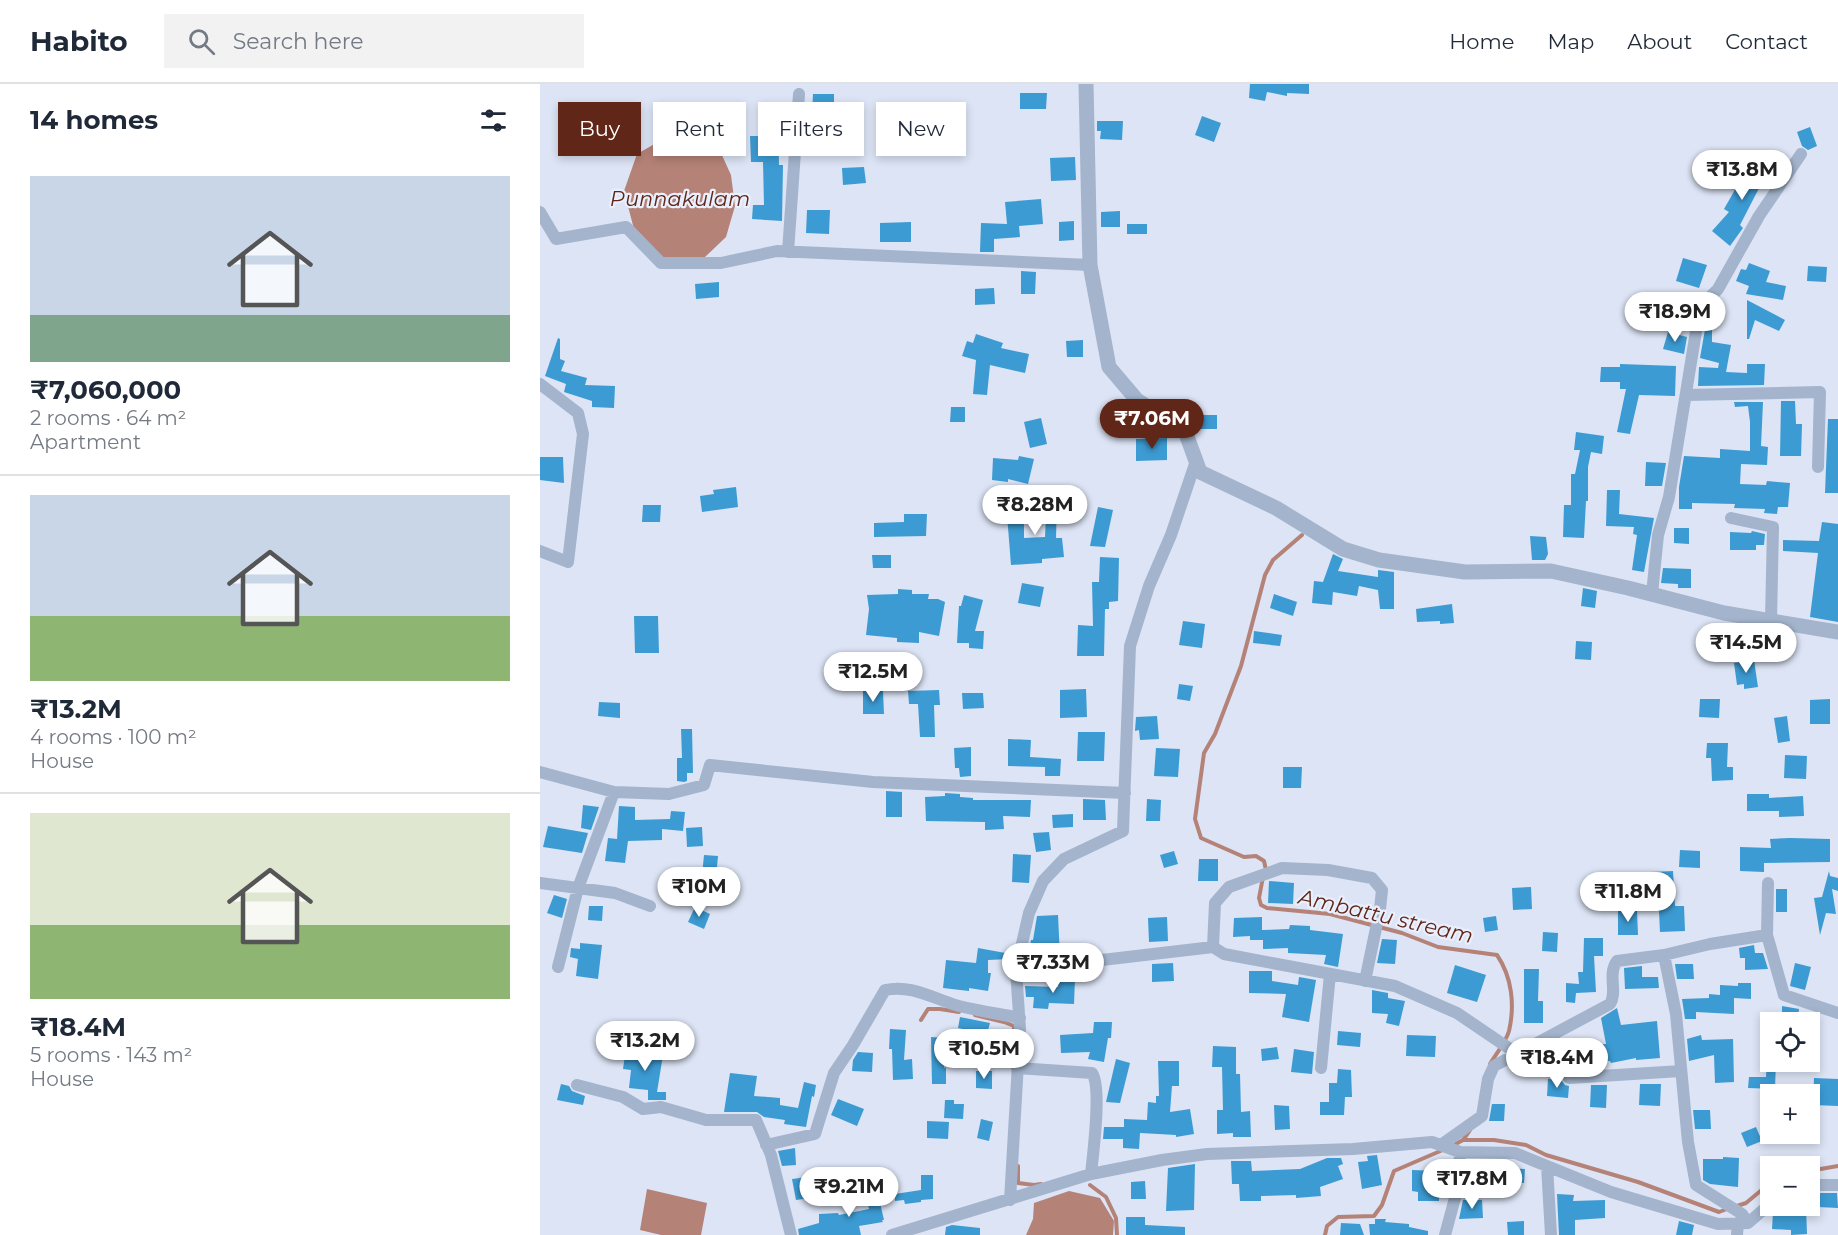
<!DOCTYPE html>
<html lang="en">
<head>
<meta charset="utf-8">
<style>
	:root { --surface:#fff; --page:#f2f2f3; --text:#1f2937; --muted:#747a83; --line:#e0e1e3; --accent:#602618 }
	body { margin:0; font-family:Montserrat,sans-serif; background:var(--page); color:var(--text); height:100vh; display:flex; flex-direction:column; font-size:22px; white-space:nowrap }
	* { box-sizing:border-box; margin:0 }
	p { font-size:20px; color:var(--muted) }
	.icon { flex:none; width:33px; height:33px; fill:none; stroke:currentColor; stroke-width:2; stroke-linecap:round; stroke-linejoin:round }
	.map { position:relative; flex:1; overflow:hidden }
	.side { display:flex; flex-direction:column; background:var(--surface); width:540px }
	.side>* { flex:none }
	.guide { position:absolute; left:18px; top:18px; width:570px; height:54px; display:flex; gap:12px }
	.controls { position:absolute; left:1220px; top:928px; display:grid; gap:12px }
	.controls a { display:grid; place-items:center; width:60px; height:60px; border-radius:0px; background:var(--surface); box-shadow:0 3px 9px #0003; font-size:30px }
	.price { position:absolute; translate:-50% -51px; padding:0 14px; border-radius:21px; background:#fff; color:#222; font-size:20px; line-height:39px; filter:drop-shadow(0 2px 3px #0008) }
	.price::after { content:''; position:absolute; left:50%; top:36px; width:18px; height:14px; margin-left:-9px; background:inherit; clip-path:polygon(0 0,100% 0,50% 100%) }
	.price.active { background:var(--accent); color:#fff }
	ul { padding:0; list-style:none }
	li { display:grid; align-content:center; gap:12px; height:318px; padding:0 30px }
	li+li { border-top:2px solid var(--line) }
	li span { display:grid; place-items:center; height:186px; border-radius:0px; color:#555 }
	li>.icon { margin-inline-start:auto }
	span .icon { width:108px; height:108px; fill:#fffc; stroke-width:1 }
	li b { font-size:26px }
	h2 { display:flex; justify-content:space-between; align-items:center; height:72px; padding:0 30px; font-size:26px }
	.chip { padding:0 21px; border-radius:0px; background:var(--surface); box-shadow:0 3px 9px #0003; font-size:21px; line-height:54px }
	.chip.active { background:var(--accent); color:#fff }
	header { display:flex; align-items:center; gap:36px; box-sizing:border-box; height:84px; padding:0 30px; background:var(--surface); border-bottom:2px solid var(--line) }
	header strong { font-size:28px }
	nav { display:flex; gap:33px; margin-inline-start:auto; font-size:21px }
	.search { width:420px; height:54px; background:var(--page); display:flex; align-items:center; gap:15px; box-sizing:border-box; padding:0 21px; border-radius:0px; color:var(--muted); font-size:22px }
	main { display:flex; flex:1; min-height:0 }
	.map>svg:first-child { display:block }
</style>
</head>
<body>
<header>
<strong>Habito</strong>
<div class="search"><svg class="icon" aria-label="search" viewBox="0 0 24 24"><circle cx="10" cy="10" r="6"/><path d="M15 15l6 6"/></svg>Search here</div>
<nav><a>Home</a><a>Map</a><a>About</a><a>Contact</a></nav>
</header>
<main>
<section class="side">
<h2>14 homes<svg class="icon" aria-label="filters" viewBox="0 0 24 24"><path d="M4 7h16M4 17h16"/><circle cx="9" cy="7" r="2"/><circle cx="15" cy="17" r="2"/></svg></h2>
<ul>
<li><span style="background:linear-gradient(#c9d6e8 75%,#7fa58c 0)"><svg class="icon" aria-label="home" viewBox="0 0 24 24"><path d="M3 11l9-7 9 7M6 9v11h12V9"/></svg></span><div><b>₹7,060,000</b><p>2 rooms · 64 m²</p><p>Apartment</p></div></li>
<li><span style="background:linear-gradient(#c9d6e8 65%,#8fb573 0)"><svg class="icon" aria-label="home" viewBox="0 0 24 24"><path d="M3 11l9-7 9 7M6 9v11h12V9"/></svg></span><div><b>₹13.2M</b><p>4 rooms · 100 m²</p><p>House</p></div></li>
<li><span style="background:linear-gradient(#dfe7d0 60%,#8fb573 0)"><svg class="icon" aria-label="home" viewBox="0 0 24 24"><path d="M3 11l9-7 9 7M6 9v11h12V9"/></svg></span><div><b>₹18.4M</b><p>5 rooms · 143 m²</p><p>House</p></div></li>
</ul>
</section>
<div class="map">
<svg width="1298" height="1151" viewBox="0 0 1298 1151">
	<rect width="100%" height="100%" fill="#dce4f5"/>
	<!-- water -->
	<path fill="#b58277" d="M170,45l21,46 4,31 -9,31 -21,20 -40,4 -30,-28 -11,-42 13,-37 28,-16z
		M107,1105l60,14 -6,32h-40l-21,-5z
		M529,1107l31,7 14,23 -1,14h-87l7,-16 1,-16z"/>
	<g fill="none" stroke-linecap="round" stroke-linejoin="round">
		<!-- stream -->
		<path stroke="#b58277" stroke-width="4" d="M726,786l-2,-9 -8,-5 -12,1 -43,-19 -6,-19 9,-66 11,-19 26,-68 24,-91 8,-15 29,-25
			M723,793l-4,21 2,7 6,3 63,6 72,19 36,14 59,8c15,22 18,50 12,76 -3,11 -13,23 -19,33
			M435,931l29,7 10,4v3
			M381,936l7,-11h12l19,3
			M923,1056l7,-10
			M912,1062l11,-6h31l32,5 20,10 92,27 81,30 8,-3
			M478,1082v17l16,2 7,-1
			M1269,1087l29,-5
			M550,1101l16,12 10,21 1,17
			M1194,1123l12,-4 24,-20
			M785,1151l2,-9 11,-9 36,-1 8,-11 12,-34 51,-22"/>
	</g>
	<!-- building -->
	<path fill="#3c9bd3" d="M710,0h59v10l-22,-1v3l-20,-4 -2,9 -16,-3z
		M480,9h27l-1,16h-26z
		M273,10h21v18h-22z
		M218,28h20l1,53h4l-1,56 -30,-2 1,-14h11l-1,-43h-12l-1,-26h8z
		M662,32l19,7 -7,19 -19,-7z
		M557,37h26l-1,19 -22,-1 1,-8h-4z
		M1270,43l7,19 -9,4 -6,-4 -5,-14z
		M1216,71l16,8 -32,62 3,3 -13,18 -18,-15 17,-19 -5,-3 16,-28 2,1z
		M535,73l1,23 -25,1 -1,-23z
		M324,83l2,16 -23,2 -1,-17z
		M501,115l2,25 -24,2 1,11 -26,2v13h-14l1,-29 26,1 -2,-22z
		M267,126h23l-1,24 -23,-1z
		M580,127v16h-19v-15z
		M534,137v19l-15,1v-19z
		M371,138v20h-31v-19z
		M587,140h20v10h-20z
		M1143,174l24,7 -8,23 -23,-7z
		M1209,179l21,8 -4,11 20,4 -3,14 -37,-6 3,-8 -13,-5 5,-12 5,1z
		M1268,182l19,1 -1,15 -19,-1z
		M481,187l15,1 -1,22h-14z
		M179,198v15l-23,2 -1,-15z
		M454,204l1,16 -20,1v-16z
		M1207,216l38,20 -6,11 -24,-11 -6,19h-2z
		M1167,234l5,1v23l19,3 -5,27 21,1v-9h18l-1,21 -66,1 1,-19 19,1 1,-5 -19,-5z
		M1128,248l19,5 -3,17 -21,-5z
		M436,250l27,9 -2,5 28,6 -4,19 -35,-8 -3,30 -14,-1 3,-34 -14,-4 5,-15 6,2z
		M18,254l2,1v20l5,2 -4,10 26,7 -2,7 30,1 -1,22 -22,-1v-6l-28,-9 2,-8 -21,-8z
		M543,256v17h-16l-1,-16z
		M1080,280l56,2 -1,30 -36,-1 -9,39 -13,-2 9,-43h-6v-7h-20l1,-15h19z
		M1241,317h14l1,23h6l-1,32h-21z
		M1194,318h29l-2,44 7,1 -1,18 -26,-1 -1,20 26,1 1,-4 23,2 -2,24h-10l-1,7 -13,-1 1,-4 -31,-1 1,-4 -43,-1v6h-13v-22l5,-31 36,2v-9l30,2v-29l-2,-16 -13,1z
		M411,323h14v15h-15z
		M657,331h20v14h-20z
		M501,334l6,26 -17,4 -6,-26z
		M1288,335h10v74h-13z
		M1036,348l28,4 -2,18 -11,-2 -3,15v34h-2l-2,37 -21,-1 1,-32h7v-31h4l5,-24h-6z
		M627,354v22l-31,1v-22z
		M479,372l15,3 -6,25 -20,-5v3l-16,-2 1,-22 25,2z
		M0,373h23l1,26 -24,-3z
		M1106,378l20,1 -4,23h-17z
		M196,403l2,20 -36,5 -2,-16 14,-2 -1,-4z
		M1067,406h13l-1,24 35,4 -10,54 -12,-2 5,-35 -4,-1 1,-7 -28,-1z
		M499,409h14v8h4l-1,37h6l2,19 -22,2v4l-31,2 -4,-50h17v23l21,-1 1,-22h-7z
		M103,421h18l-1,17h-18z
		M558,423l15,3 -8,37 -15,-1z
		M364,430h23l-1,22 -52,1v-14l30,-1z
		M1282,438l16,2v98l-28,-5 8,-64 -35,-2v-11l36,1z
		M1134,444h15v16l-15,-1z
		M1212,447l13,3 -1,11h-8v5h-26v-18l21,1z
		M990,452l16,1 2,17 -3,6h-13z
		M793,470l10,5 -5,12 40,6v-7l16,2v37h-14l-2,-19 -19,-4 -2,10 -24,-4 -1,13 -20,-2 2,-22 9,1z
		M332,471h19v13h-18z
		M560,473l19,1 -1,43 -9,1v7h-4l-1,47h-27l1,-31 15,1 -1,-44h7z
		M1123,484l28,1v19h-13v-4l-17,-1z
		M482,499l22,4 -4,20 -22,-4z
		M1043,504l14,3 -2,17 -14,-2z
		M358,505l14,1v4h17l-1,5h10l7,3 -6,34 -20,-4v11l-22,-1v-4l-31,-3 3,-26 -2,-14 31,-1z
		M734,510l23,8 -4,14 -23,-8z
		M424,511l19,5 -8,31h9l-1,18 -14,-1v-5h-12l2,-37h2z
		M912,520l2,19 -14,1v-3l-23,1 -1,-13z
		M94,532h24l1,37h-24z
		M643,537l22,3 -3,24 -23,-3z
		M1228,546l12,2 1,15h-13z
		M714,547l28,4 -2,11 -27,-3z
		M1036,557l16,1 -1,18 -16,-1z
		M1214,576l4,27 -14,2v-5l-7,1 -3,-22z
		M639,600l14,2 -3,15 -13,-2z
		M546,605l1,28 -27,1v-28z
		M399,606l1,15h-6l1,32h-15l-2,-33h-9l-1,-13z
		M323,607h20l1,23h-21z
		M422,609h21l1,15 -21,1z
		M1160,615h20l-1,19 -20,-1z
		M1290,615v25h-20v-24z
		M59,618l21,1v15l-22,-2z
		M617,632l2,23 -19,1 -1,-10 -4,1 1,-14z
		M1247,632l3,25 -12,2 -4,-25z
		M141,645h11l1,44h-6v8l-3,1 -7,-1v-23h5z
		M538,648h27l-1,29h-27z
		M468,655l23,1 -1,17 31,2 -1,17h-15v-9l-37,-1z
		M1167,659h21l-1,24h6v13l-21,1 -1,-23h-5z
		M431,663v29l-11,1 -1,-9h-4l-1,-20z
		M616,664l24,1 -2,28 -24,-1z
		M1245,671l22,1 -1,23 -22,-1z
		M743,683h19l-1,21h-18z
		M346,707l16,1v25h-16z
		M405,709l15,1v3l13,1v2h58l-1,17 -27,-1 1,13 -19,1v-8l-59,-1 -1,-24 20,-1z
		M1207,710h22v4l34,-2 1,20 -25,1v-6h-32z
		M543,715l22,1 1,20h-23z
		M607,715l14,1 -1,21h-14z
		M43,721l16,2 -8,23 -10,-2z
		M79,722l16,1v13l35,-1 1,-8 14,1 -2,19 -21,-2v11l-34,1 -3,22 -20,-2 3,-23 9,1z
		M533,730v13l-20,1 -1,-13z
		M8,742l40,7 -6,20 -39,-6z
		M162,743l1,19 -16,1 -1,-19z
		M509,748l2,18 -15,2 -3,-19z
		M1250,754l40,1v23l-66,1v9l-24,-1v-24l31,1 -1,-9z
		M1140,766l20,1v17l-21,-1z
		M634,767l4,13 -14,4 -4,-13z
		M473,770l18,1 -2,28 -17,-1z
		M164,771l14,1 -2,22 -14,-2z
		M659,775h19v22h-20z
		M1133,787l2,35h9l1,25 -25,1 -2,-41h-6l-1,-19z
		M1289,787l1,5 8,2v13l-6,-2 4,25 -10,-1 -6,22 -6,-37 8,-1z
		M729,797l25,2 -1,21 -25,-1z
		M991,803l1,22 -19,1 -1,-22z
		M1236,805h11v23h-11z
		M14,811l13,4 -5,19 -15,-5z
		M49,822h14l-1,15 -14,-1z
		M155,823l15,7 -6,15 -16,-7z
		M1078,826h19l1,25h-20z
		M518,831l2,42 -31,2v-9l2,-10h2l4,-24z
		M956,832l2,14 -13,2 -2,-14z
		M627,833l1,24 -19,1 -1,-24z
		M722,833v13l27,-1 1,-4 20,1v4l33,4 -5,33 -14,-3 2,-9 -38,-2v-5l-25,1v-9h-13v-4l-17,1 1,-19z
		M1003,848l15,1 -1,19 -15,-1z
		M1044,854h19v18h-9l2,36 -20,1 -1,10 -9,-1v-19l13,1 -1,-12h5z
		M842,855l15,1 -2,24 -18,-1z
		M40,859l22,2 -4,34 -22,-3 2,-17 -8,-2 1,-9 9,1z
		M1214,861l1,8h8l5,16 -23,1v-12h-5l-1,-10z
		M438,864l33,6 -1,5 -22,1v13h3l-3,18 -19,-3v3l-26,-3 3,-28 30,3z
		M633,879l1,18 -22,1v-18z
		M1255,879l16,4 -6,23 -15,-4z
		M1135,880h18l1,15h-17z
		M915,881l31,10 -9,27 -30,-9z
		M1102,882v11h16l1,11 -34,1 -1,-21z
		M984,885h15l-1,32h5v22h-19z
		M709,887h23v10l26,4 1,-8 17,3 -7,42 -27,-5 4,-23 -37,-1z
		M519,893l16,1 -1,26 -25,-1 -1,6 -15,-1 1,-11h-8l-1,-11 33,1z
		M1198,899h13v16l-17,-1v16l-38,-2v7h-11l-3,-20 27,-1v-4l11,1v-10l18,1z
		M832,906l16,3v5l17,3 -6,25 -13,-3 2,-9 -16,-1z
		M1242,922l17,3 -1,10 -16,-1z
		M1077,924l4,17 36,-4 3,37 -24,2v-2l-25,5 -1,-2 -32,1 -1,-17 29,-1 -5,-26z
		M420,933l30,6 -3,11 -29,-6z
		M554,938h18l-1,16h-3l-4,24 -16,-3 2,-7 -29,1 -1,-18 33,-2z
		M350,945l16,1 -2,30 8,-1 1,20 -20,1 -1,-31h-3z
		M798,947l23,2 -1,14 -23,-2z
		M867,951l29,1 -1,21 -29,-1z
		M1161,951l1,5 31,-1 1,43 -19,1 -1,-28 -25,6 -2,-22z
		M391,953l14,1 -1,30 2,-1v17h-14z
		M673,962l23,1v27h4l1,38 9,-1 1,26h-18v-4l-16,1v-24h6l-1,-43h-10z
		M737,963l2,12 -17,2 -1,-12z
		M86,965l37,6 -6,37h9v8h-18v-10l-19,-2 2,-18 -8,-1z
		M754,965l20,3 -2,22 -21,-2z
		M318,968l15,1 -1,19 -20,-1 1,-11z
		M1227,974h3v4h6l-1,27 -27,-1 1,-11h17z
		M576,975l14,4 -10,40 -14,-1z
		M618,977h21v25h-7l-2,26 20,-3 4,25 -18,3v-2l-36,-2 -1,16 -16,-1v-9h-20l1,-12h20v-8l23,1 1,-18 8,1v-7h3z
		M798,985l13,1 1,27h-7l-1,18h-24v-13h9v-19h8z
		M436,987h16v18l-16,-1z
		M190,989l27,3 -3,20 26,2v7l18,3 6,-26 12,3 -2,12 -2,-1 -6,31 -22,-3 1,-4 -21,-3 -7,-5h-33z
		M1274,994l24,1v27l-25,-1z
		M1008,995l13,1 4,5 4,1 -1,12 -21,-2z
		M21,1000l8,2 3,5 13,5 -2,9 -26,-5z
		M1100,1000h21l-1,22 -21,-1z
		M1051,1001h16l-1,23 -16,-1z
		M298,1015l26,10 -7,17 -26,-11z
		M405,1016h9v4h10l-1,15 -19,-1z
		M952,1020h13l-1,17h-15z
		M734,1021l15,1 1,23 -15,1z
		M1153,1026h17l1,19h-16z
		M441,1035l12,3 -4,19 -12,-3z
		M387,1037l22,1 -1,17 -21,-1z
		M1216,1043l6,14 -15,6 -6,-14z
		M255,1064l1,17 -14,1 -4,-15z
		M837,1071l5,30 -20,4 -4,-27 10,-1 -1,-5z
		M1183,1073l16,1 -1,29 -28,-3 -7,-4v-21h20z
		M787,1074h14l2,6 -5,2 5,13 -23,8 1,9 -25,2v-3l-35,1v5h-21l-1,-17h-7l-1,-23h20l1,10 48,-2z
		M655,1080l-1,46 -28,1 2,-43z
		M967,1084l18,1 -1,14h-17z
		M872,1086l28,1 -1,30h-21v-9l-6,-1z
		M381,1091h12v24l-12,1v2l-16,2 -1,-4 -9,1v-7l26,-4z
		M268,1093l3,21 -15,2 -4,-21z
		M335,1097l9,39h-2l1,2 -24,4 2,9h-62l-1,-6 21,-6v-9l19,-1 1,2 30,-6 -6,-25z
		M605,1097l1,18h-15v-17z
		M1279,1109h18l1,15 -20,-1z
		M1017,1110l17,1 -1,6 32,-1v18l-30,2v15h-16z
		M923,1116h19l1,18 -24,1z
		M1238,1122h28l1,28 -16,1v-5l-19,-1 1,-17z
		M586,1133h19v8l40,2v8h-59z
		M835,1135h11l-1,3 24,2v3l19,4v4h-58l-1,-11h6z
		M984,1137v14h-16l-1,-13z
		M1139,1137l15,4 -2,10h-16z
		M801,1139l19,1 4,11h-24z
		M412,1141l28,3v7h-35l1,-8z"/>
	<g fill="none" stroke-linecap="round" stroke-linejoin="round">
		<!-- minor -->
		<path stroke="#a3b4cc" stroke-width="12" d="M0,128l16,27 70,-12 35,36h60l56,-12 313,14
			M248,168l11,-158
			M0,300l38,29 5,21 -15,128 -28,-11
			M1146,311l134,-3 -2,75
			M1191,434l42,9 -2,93
			M1112,510l6,-59 11,-38 31,-190 18,-18 41,-73 42,-62
			M0,688l74,20 55,2 35,-9 6,-20 163,17 252,11
			M0,799l75,10 35,13
			M1227,851l1,-52
			M18,883l20,-79 36,-96
			M476,886l197,-23
			M825,897l15,-72 2,-19 -10,-12 -44,-8 -46,-2 -53,19 -14,16 -2,44 11,7 171,32 62,27 59,40
			M992,961c39,6 20,7 37,33l112,-7
			M477,984l75,5c10,14 1,81 -1,101
			M781,984l9,-94
			M37,1001l46,12 20,12 18,-2 45,13h50l15,35 20,80
			M226,1061l49,-11 19,-61 19,-28 32,-55c27,-6 49,9 74,16 20,5 41,8 61,12
			M901,1061l41,-29 6,-37 6,-13 116,-62c8,-12 -3,-29 7,-43l47,-6
			M1007,1082l4,69
			M1269,1101h29
			M470,1116l10,-171 -4,-59 13,-57 14,-32 21,-22 59,-28 7,-185 19,-60 22,-51 25,-74
			M1208,1139l-6,-9 -46,-29 -8,-43 -12,-128 -12,-59 46,-11 57,-9 17,60 54,18
			M352,1151l199,-61 71,-14 45,-6 146,-5 79,-7 28,10 55,1 96,39 107,32 30,-1 22,-19
			M905,1151l13,-48 2,-35
			M1197,1151l1,-12"/>
		<!-- tertiary -->
		<path stroke="#a3b4cc" stroke-width="15" d="M546,0l4,181 19,102 28,33 48,31 15,41 76,36 67,41 36,11 86,12 86,-1 77,17 96,25 114,19"/>
	</g>
	<g text-anchor="middle" dominant-baseline="central" stroke-width="4.5" stroke-linejoin="round" paint-order="stroke">
		<!-- water labels -->
		<g font-size="21" font-style="italic" fill="#602618" stroke="#e9effc">
			<text x="140" y="114">Punnakulam</text>
			<text transform="translate(846 832) rotate(13)">Ambattu stream</text>
		</g>
	</g>
</svg>
<div class="controls">
<a><svg class="icon" aria-label="locate" viewBox="0 0 24 24"><circle cx="12" cy="12" r="6"/><path d="M12 2v4M12 18v4M2 12h4M18 12h4"/></svg></a>
<a>+</a>
<a>−</a>
</div>
<b class="price" style="left:1202px;top:117px">₹13.8M</b>
<b class="price" style="left:1135px;top:259px">₹18.9M</b>
<b class="price active" style="left:612px;top:366px">₹7.06M</b>
<b class="price" style="left:495px;top:452px">₹8.28M</b>
<b class="price" style="left:1206px;top:590px">₹14.5M</b>
<b class="price" style="left:333px;top:619px">₹12.5M</b>
<b class="price" style="left:159px;top:834px">₹10M</b>
<b class="price" style="left:1088px;top:839px">₹11.8M</b>
<b class="price" style="left:513px;top:910px">₹7.33M</b>
<b class="price" style="left:105px;top:988px">₹13.2M</b>
<b class="price" style="left:444px;top:996px">₹10.5M</b>
<b class="price" style="left:1017px;top:1005px">₹18.4M</b>
<b class="price" style="left:932px;top:1126px">₹17.8M</b>
<b class="price" style="left:309px;top:1134px">₹9.21M</b>
<div class="guide">
<a class="chip active">Buy</a>
<a class="chip">Rent</a>
<a class="chip">Filters</a>
<a class="chip">New</a>
</div>
</div>
</main>
</body>
</html>
